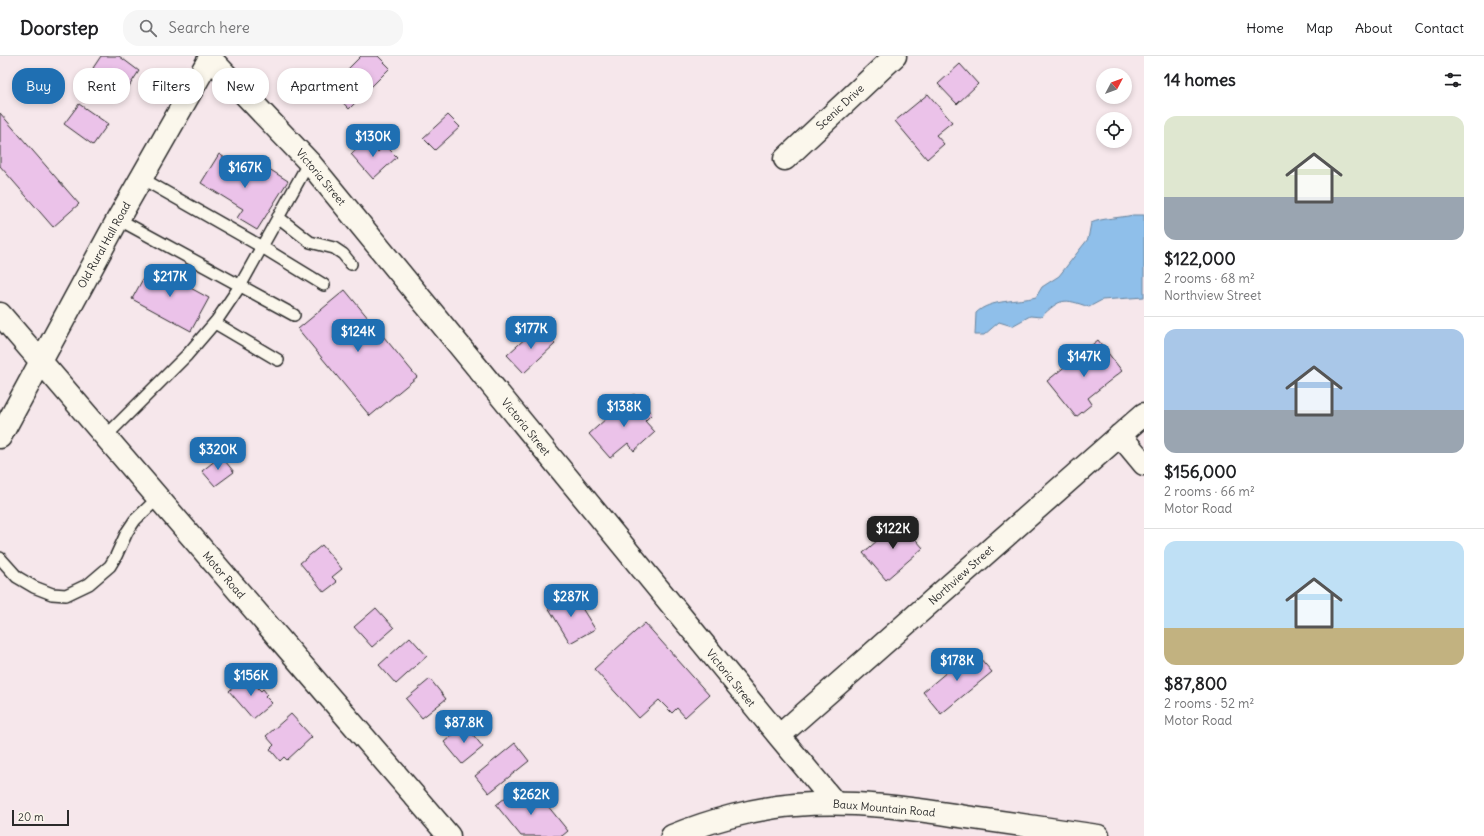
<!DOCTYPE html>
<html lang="en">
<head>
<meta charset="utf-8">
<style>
	:root { --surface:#fff; --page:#f6f6f6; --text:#202124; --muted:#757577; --line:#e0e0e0; --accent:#1f6fb2 }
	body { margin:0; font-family:Delius,sans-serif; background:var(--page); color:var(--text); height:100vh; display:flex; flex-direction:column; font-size:15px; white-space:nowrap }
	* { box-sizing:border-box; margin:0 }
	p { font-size:13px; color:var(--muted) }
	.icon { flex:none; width:22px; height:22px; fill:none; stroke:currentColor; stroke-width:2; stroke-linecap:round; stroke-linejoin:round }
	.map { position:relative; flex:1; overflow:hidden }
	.panel { display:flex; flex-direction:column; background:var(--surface); width:340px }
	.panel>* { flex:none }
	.hud { position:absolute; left:12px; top:12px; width:380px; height:36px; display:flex; gap:8px }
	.needle { width:26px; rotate:49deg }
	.buttons { position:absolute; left:1096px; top:12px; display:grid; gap:8px }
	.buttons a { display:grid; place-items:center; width:36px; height:36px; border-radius:50%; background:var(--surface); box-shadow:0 2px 6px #0003; font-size:20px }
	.scale { position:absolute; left:12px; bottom:10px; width:57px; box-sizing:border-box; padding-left:4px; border:2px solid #2b2b2b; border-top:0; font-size:11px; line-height:14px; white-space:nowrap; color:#2b2b2b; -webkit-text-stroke:3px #fbf7ec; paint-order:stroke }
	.price { position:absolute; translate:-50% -34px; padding:0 9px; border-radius:8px; background:var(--accent); color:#fff; font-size:13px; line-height:26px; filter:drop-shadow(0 1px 2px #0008) }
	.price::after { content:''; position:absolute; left:50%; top:24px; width:12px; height:9px; margin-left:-6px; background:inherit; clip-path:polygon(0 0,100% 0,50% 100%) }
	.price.active { background:#222; color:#fff }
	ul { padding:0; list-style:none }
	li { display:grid; align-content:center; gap:8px; height:212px; padding:0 20px }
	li+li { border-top:1px solid var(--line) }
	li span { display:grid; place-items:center; height:124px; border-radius:12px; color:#555 }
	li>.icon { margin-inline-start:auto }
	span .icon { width:72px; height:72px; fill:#fffc; stroke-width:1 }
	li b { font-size:17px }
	h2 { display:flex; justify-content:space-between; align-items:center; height:48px; padding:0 20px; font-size:17px }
	.chip { padding:0 14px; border-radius:16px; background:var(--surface); box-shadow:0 2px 6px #0003; font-size:14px; line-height:36px }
	.chip.active { background:var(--accent); color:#fff }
	header { display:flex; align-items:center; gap:24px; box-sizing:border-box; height:56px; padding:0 20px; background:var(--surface); border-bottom:1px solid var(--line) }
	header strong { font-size:19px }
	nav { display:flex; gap:22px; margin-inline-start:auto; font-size:14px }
	.search { width:280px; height:36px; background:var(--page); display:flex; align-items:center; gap:10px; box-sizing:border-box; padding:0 14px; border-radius:16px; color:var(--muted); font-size:15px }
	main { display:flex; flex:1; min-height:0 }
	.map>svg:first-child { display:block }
</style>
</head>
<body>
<header>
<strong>Doorstep</strong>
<div class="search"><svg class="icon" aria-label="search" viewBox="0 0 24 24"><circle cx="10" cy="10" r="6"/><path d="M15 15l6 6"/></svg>Search here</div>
<nav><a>Home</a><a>Map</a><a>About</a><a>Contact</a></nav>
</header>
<main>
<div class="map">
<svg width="1144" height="780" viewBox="0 0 1144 780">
	<rect width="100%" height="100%" fill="#f6e7eb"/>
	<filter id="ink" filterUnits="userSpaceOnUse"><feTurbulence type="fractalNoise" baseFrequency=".025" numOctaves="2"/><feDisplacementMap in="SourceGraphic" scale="8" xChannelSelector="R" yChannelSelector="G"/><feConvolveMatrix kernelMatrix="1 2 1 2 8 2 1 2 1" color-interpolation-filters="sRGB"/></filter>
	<g filter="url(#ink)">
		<!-- water -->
		<path fill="#8fbfea" stroke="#67849e" d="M1133,159h11v82l-42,3 -13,7c-26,-9 -28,-9 -48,10l-11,-1 -18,10 -13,-4 -15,13h-9l1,-22c14,-14 41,-11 60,-16l6,-10 17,-11 29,-37 3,-16c11,-5 29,-5 42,-8z"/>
		<!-- building -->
		<path fill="#ebc2e9" stroke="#2b2b2b" d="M101,0h18l20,15 -13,20 -33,-23z
			M361,0h17l12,12 -41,41 -20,-21z
			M960,8l18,20 -21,20 -19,-20z
			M928,38l24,28 -16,13 8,9 -17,15 -32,-38z
			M79,48l29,20 -15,21 -29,-21z
			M0,57l79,91 -26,23 -53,-61z
			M448,59l12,12 -25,23 -12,-12z
			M366,84l12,12 7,-7 12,12 -24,22 -22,-25z
			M219,98l39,25 8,-12 22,14 -31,49 -20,-12 6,-9 -42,-26z
			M150,210l59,32 -18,33 -59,-32z
			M345,234l72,87 -47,39 -72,-87z
			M539,270l16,18 -31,29 -17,-18z
			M1098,284l24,31 -34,27 4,6 -16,13 -29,-36z
			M634,338l18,20 -7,7 10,11 -21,19 -6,-8 -18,15 -21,-24z
			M221,400l13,16 -19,14 -13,-15z
			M900,465l23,27 -37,32 -23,-27z
			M322,489l20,24 -10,8 5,5 -13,10 -24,-29z
			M572,536l23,37 -25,14 -22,-36z
			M376,552l18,20 -22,19 -18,-20z
			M645,567l64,72 -24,22 -8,-9 -5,5 -13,-13 -20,18 -45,-49z
			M410,581l17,19 -31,28 -17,-19z
			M973,594l19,22 -51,42 -18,-22z
			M246,620l15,15 2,-2 4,5 -2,2 7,7 -19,16 -24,-28z
			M430,623l16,20 -24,19 -16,-19z
			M291,658l21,23 -25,23 -3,-3 -4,4 -10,-12 4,-4 -8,-9z
			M465,669l18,22 -21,17 -18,-22z
			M515,687l14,18 -40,32 -14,-17z
			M519,731l12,14 8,-6 29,36 -6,5h-41l-25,-31z"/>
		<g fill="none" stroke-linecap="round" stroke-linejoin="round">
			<!-- lane casing -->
			<g stroke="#2b2b2b" stroke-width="14">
				<path id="lane" d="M141,122l121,69 62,38
					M278,161l32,25 24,6 9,6 8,10
					M118,163l176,96
					M215,267l63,37
					M105,381l82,-82 30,-35 23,-34 69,-124
					M0,502l17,19 17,10 18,7 14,1 23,-11 21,-18 6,-10 11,-24 8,-12 23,-22"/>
			</g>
			<!-- street casing -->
			<g stroke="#2b2b2b" stroke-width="25">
				<path id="street" d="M210,2l99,104 470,574 56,67
					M785,103l110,-103
					M1120,379l24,29
					M779,680l365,-322"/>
			</g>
			<!-- secondary casing -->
			<g stroke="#2b2b2b" stroke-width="25">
				<path id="secondary" d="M0,258l449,522
					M0,381l118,-218 93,-163
					M672,780c37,-15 83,-28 123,-31 57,-5 115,3 171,12 44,6 88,13 132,19"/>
			</g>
			<!-- lane -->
			<use href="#lane" stroke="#fbf7ec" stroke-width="11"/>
			<!-- street -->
			<use href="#street" stroke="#fbf7ec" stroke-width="22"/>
			<!-- secondary -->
			<use href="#secondary" stroke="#fbf7ec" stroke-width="22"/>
		</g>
	</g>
	<g text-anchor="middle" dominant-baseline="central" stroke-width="3" stroke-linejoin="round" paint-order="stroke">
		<!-- street labels -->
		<g font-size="11" fill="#2b2b2b" stroke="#fbf7ec">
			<text transform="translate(840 51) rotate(-43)">Scenic Drive</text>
			<text transform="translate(321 121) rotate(50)">Victoria Street</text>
			<text transform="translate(104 189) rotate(-61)">Old Rural Hall Road</text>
			<text transform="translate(526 371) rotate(51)">Victoria Street</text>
			<text transform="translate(224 519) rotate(49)">Motor Road</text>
			<text transform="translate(961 519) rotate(-42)">Northview Street</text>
			<text transform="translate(731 622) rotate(51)">Victoria Street</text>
			<text transform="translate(884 752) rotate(5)">Baux Mountain Road</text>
		</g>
	</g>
</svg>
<div class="buttons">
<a><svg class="needle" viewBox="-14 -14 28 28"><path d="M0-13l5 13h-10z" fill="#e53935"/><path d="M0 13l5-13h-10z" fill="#757577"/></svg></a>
<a><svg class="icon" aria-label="locate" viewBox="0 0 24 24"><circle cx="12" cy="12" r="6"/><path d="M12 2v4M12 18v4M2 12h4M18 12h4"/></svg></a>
</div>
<div class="scale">20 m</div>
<b class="price" style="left:373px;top:102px">$130K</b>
<b class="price" style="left:245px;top:133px">$167K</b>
<b class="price" style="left:170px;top:242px">$217K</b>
<b class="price" style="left:531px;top:294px">$177K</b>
<b class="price" style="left:358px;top:297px">$124K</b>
<b class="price" style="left:1084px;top:322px">$147K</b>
<b class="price" style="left:624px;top:372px">$138K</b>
<b class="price" style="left:218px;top:415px">$320K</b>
<b class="price active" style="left:893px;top:494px">$122K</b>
<b class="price" style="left:571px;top:562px">$287K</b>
<b class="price" style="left:957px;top:626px">$178K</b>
<b class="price" style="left:251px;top:641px">$156K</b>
<b class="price" style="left:464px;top:688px">$87.8K</b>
<b class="price" style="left:531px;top:760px">$262K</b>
<div class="hud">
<a class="chip active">Buy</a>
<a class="chip">Rent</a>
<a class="chip">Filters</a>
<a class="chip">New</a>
<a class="chip">Apartment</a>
</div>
</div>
<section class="panel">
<h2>14 homes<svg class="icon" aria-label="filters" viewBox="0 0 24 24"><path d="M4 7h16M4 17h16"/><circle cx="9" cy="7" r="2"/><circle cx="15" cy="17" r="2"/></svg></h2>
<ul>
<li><span style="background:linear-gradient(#dfe7d0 65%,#9aa5b1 0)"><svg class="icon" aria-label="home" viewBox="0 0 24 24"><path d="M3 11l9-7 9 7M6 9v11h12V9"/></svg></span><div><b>$122,000</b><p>2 rooms · 68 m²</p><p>Northview Street</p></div></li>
<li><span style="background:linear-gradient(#a9c7e8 65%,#9aa5b1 0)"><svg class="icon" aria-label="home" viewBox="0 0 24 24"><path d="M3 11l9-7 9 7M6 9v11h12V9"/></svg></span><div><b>$156,000</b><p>2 rooms · 66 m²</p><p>Motor Road</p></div></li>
<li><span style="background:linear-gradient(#bfe0f5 70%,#c2b280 0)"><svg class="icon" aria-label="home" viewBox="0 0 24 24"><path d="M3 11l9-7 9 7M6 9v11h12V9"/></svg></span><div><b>$87,800</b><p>2 rooms · 52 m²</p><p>Motor Road</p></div></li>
</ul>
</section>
</main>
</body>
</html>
